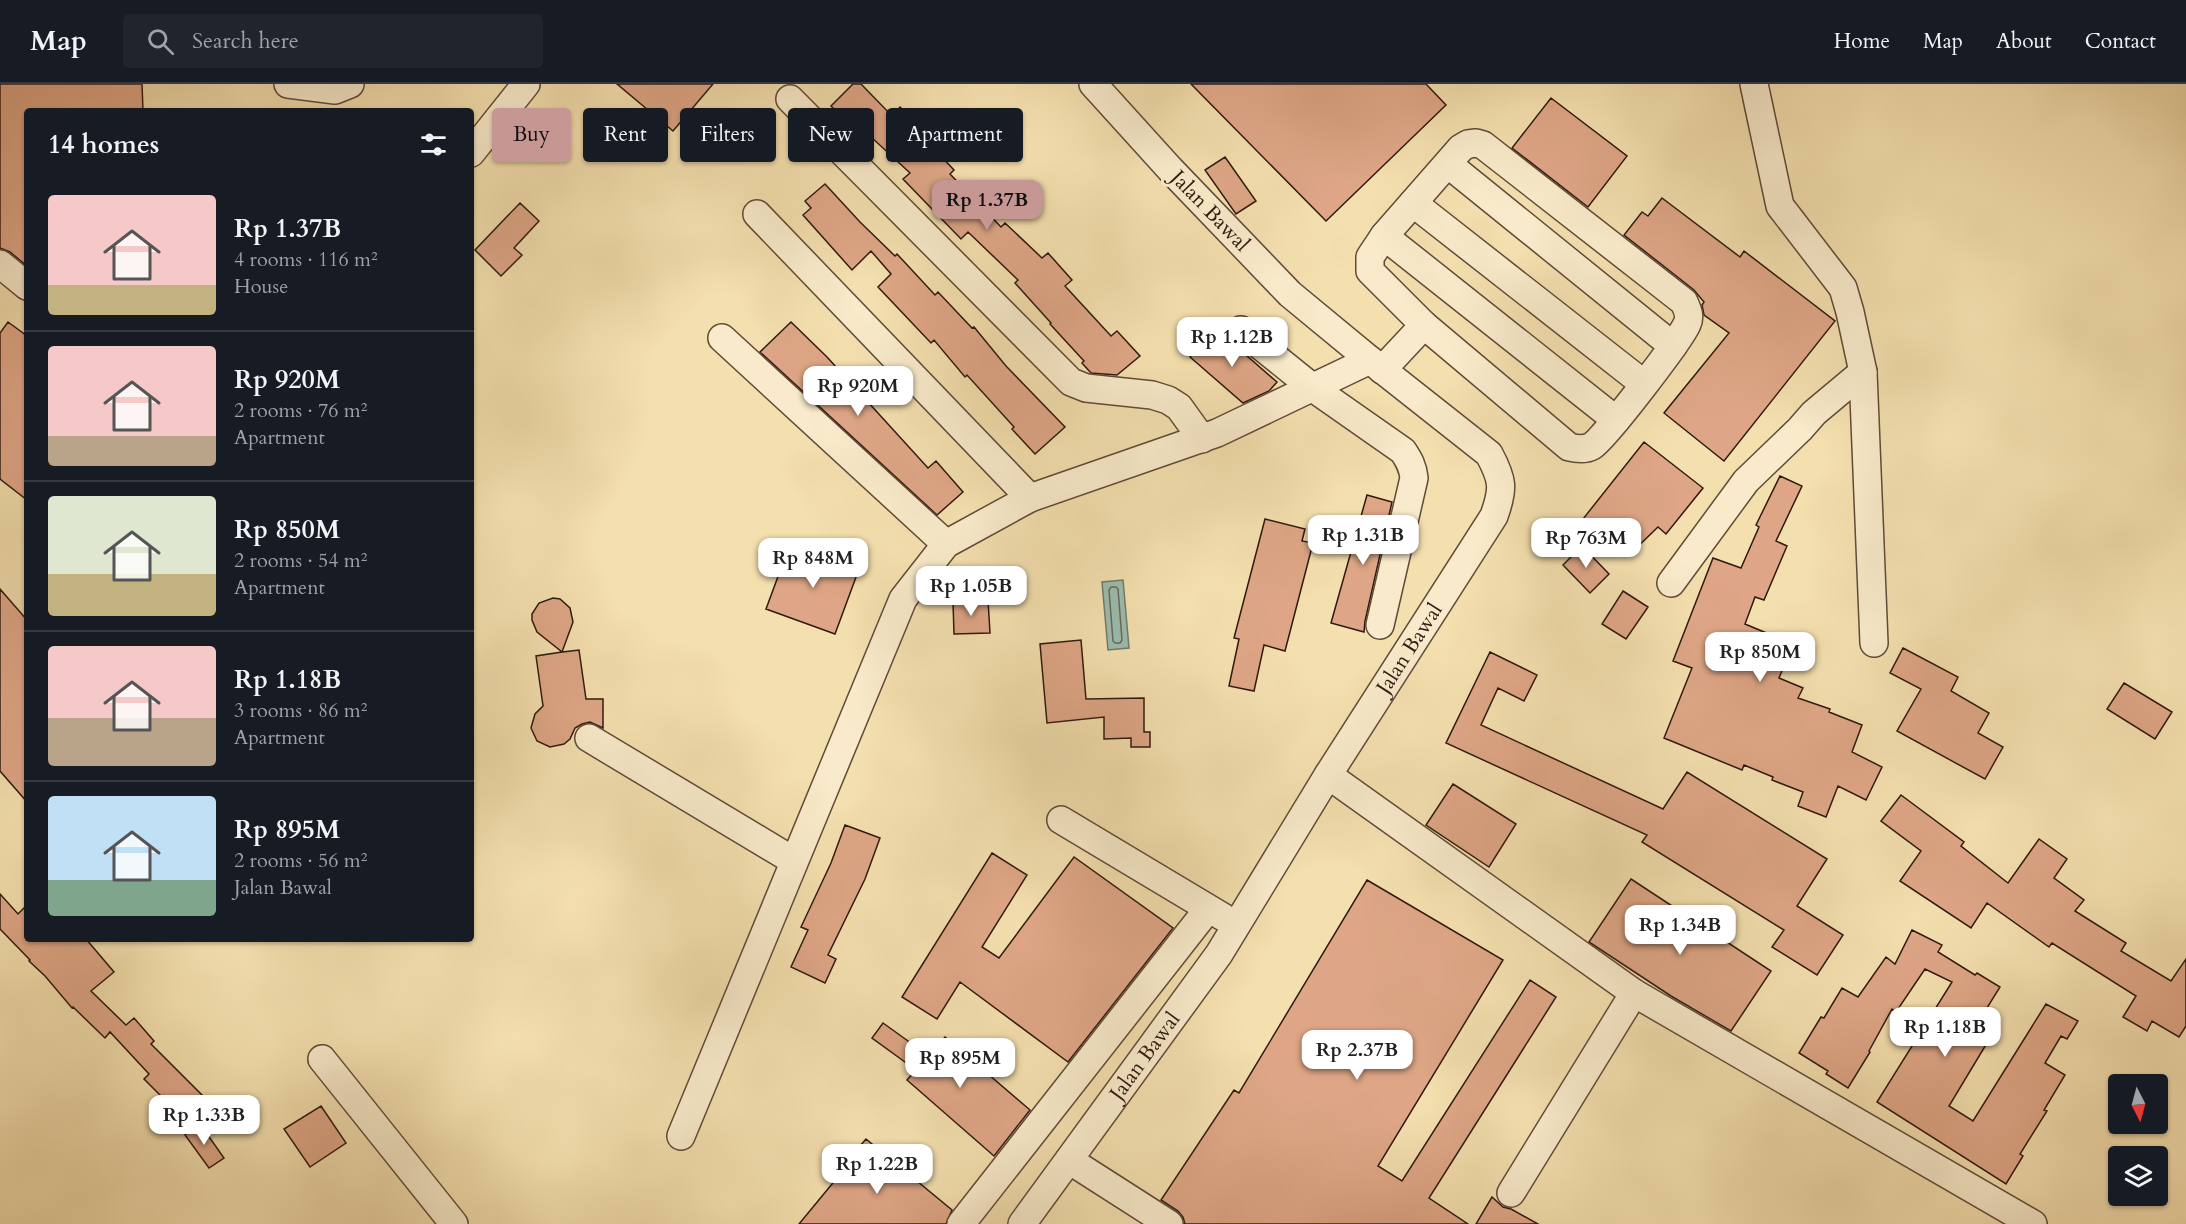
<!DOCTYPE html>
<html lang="en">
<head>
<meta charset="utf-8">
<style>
	:root { --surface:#171b24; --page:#20242c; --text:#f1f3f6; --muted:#9ea1a6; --line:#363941; --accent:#c59692 }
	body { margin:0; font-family:Cardo,serif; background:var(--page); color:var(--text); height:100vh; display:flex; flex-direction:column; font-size:22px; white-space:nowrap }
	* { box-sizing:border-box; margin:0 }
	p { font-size:20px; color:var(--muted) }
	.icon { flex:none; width:33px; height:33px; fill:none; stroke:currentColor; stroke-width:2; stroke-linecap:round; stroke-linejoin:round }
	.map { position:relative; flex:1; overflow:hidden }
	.side { position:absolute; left:24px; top:24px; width:450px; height:834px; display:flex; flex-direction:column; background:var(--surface); border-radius:6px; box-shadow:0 2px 4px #0004 }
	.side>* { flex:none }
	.top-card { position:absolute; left:492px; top:24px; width:570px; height:54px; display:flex; gap:12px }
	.needle { width:39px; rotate:174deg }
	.buttons { position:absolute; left:2108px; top:990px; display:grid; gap:12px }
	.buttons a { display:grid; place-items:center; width:60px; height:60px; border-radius:6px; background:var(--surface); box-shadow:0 2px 4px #0004; font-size:30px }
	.price { position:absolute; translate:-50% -51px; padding:0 14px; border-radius:12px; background:#fff; color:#222; font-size:20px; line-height:39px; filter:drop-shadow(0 2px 3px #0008) }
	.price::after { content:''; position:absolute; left:50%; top:36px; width:18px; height:14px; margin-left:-9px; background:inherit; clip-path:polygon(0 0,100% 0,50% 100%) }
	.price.active { background:var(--accent); color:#111 }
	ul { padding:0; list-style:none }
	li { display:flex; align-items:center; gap:18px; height:150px; padding:0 24px }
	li+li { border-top:2px solid var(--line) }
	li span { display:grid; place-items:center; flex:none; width:168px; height:120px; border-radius:6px; color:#555 }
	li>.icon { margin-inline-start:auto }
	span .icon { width:72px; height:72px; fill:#fffc; stroke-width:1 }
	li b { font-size:26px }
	h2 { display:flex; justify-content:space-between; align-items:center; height:72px; padding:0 24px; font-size:26px }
	.pill { padding:0 21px; border-radius:6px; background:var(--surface); box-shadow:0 2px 4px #0004; font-size:21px; line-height:54px }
	.pill.active { background:var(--accent); color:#111 }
	header { display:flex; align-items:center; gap:36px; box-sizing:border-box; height:84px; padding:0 30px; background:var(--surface); border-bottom:2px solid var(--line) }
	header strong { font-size:28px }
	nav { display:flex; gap:33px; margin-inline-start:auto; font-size:21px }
	.search { width:420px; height:54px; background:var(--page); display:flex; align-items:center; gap:15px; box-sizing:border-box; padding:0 21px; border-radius:6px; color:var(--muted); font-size:22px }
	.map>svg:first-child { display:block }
</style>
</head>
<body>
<header>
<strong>Map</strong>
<div class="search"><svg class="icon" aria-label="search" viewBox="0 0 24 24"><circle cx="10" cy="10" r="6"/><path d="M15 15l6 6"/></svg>Search here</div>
<nav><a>Home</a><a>Map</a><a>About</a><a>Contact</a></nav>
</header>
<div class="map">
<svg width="2186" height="1140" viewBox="0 0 2186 1140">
	<rect width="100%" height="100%" fill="#f4dfae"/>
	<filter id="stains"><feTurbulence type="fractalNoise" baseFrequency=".00333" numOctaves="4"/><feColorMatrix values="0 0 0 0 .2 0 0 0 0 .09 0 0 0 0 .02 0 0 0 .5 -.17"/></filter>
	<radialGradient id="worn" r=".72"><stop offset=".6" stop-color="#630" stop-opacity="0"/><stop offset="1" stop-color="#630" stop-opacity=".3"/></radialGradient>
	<!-- water -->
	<path fill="#9cbcad" stroke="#707b6e" stroke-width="1.5" d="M1123,496l6,68 -21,2 -6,-68z"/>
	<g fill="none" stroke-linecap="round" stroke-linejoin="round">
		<!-- shore -->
		<path stroke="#666a5e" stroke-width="1.5" d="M1111,503h5l2,2 4,51 -2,3h-5l-2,-2 -4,-51z"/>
	</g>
	<!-- building -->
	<path fill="#dea686" stroke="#2f1910" stroke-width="1.5" d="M0,0h142l1,27h-116v155l-17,-14 -10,-4z
		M617,0h96l-40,47z
		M853,0h8l31,32 8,-9 23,21 -4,5 35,37 -4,4 51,53 4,-4 37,35 6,-5 24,27 -7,6 46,50 6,-5 23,25 -23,19 -26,-2 -9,-10 2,-2 -34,-37 1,-1 -36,-40 3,-3 -50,-48 -7,7 -58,-60 7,-6 -53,-49 -3,4 -23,-22z
		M1191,0h235l20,21 -120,116z
		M1551,14l76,58 -39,51 -76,-59z
		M1225,73l31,44 -20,13 -31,-44z
		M825,100l35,38 35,34 2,-2 38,41 3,-3 34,36 2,-1 32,39 59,61 -30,27 -23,-25 2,-2 -47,-52 -2,2 -31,-37 -3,3 -53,-56 13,-13 -20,-23 -19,19 -49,-55 8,-7 -6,-7z
		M1662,114l78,59 4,-6 91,70 -111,140 -60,-48 65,-80 -25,-18 -2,-10 2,-3 -10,-12 -70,-55 18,-23 6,4z
		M520,119l19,18 -25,27 8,7 -21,21 -26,-26z
		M8,238l19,14v164l-27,-21v-146z
		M791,238l36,35 101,111 8,-7 27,31 -26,23 -177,-163z
		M1215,244l62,54 -8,9 -26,12 -53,-46z
		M1644,358l59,46 -37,46 -8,-7 -29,28 -46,-36z
		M1780,392l22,10 -26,55 11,5 -23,54 -9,-3 -10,27 48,20 -14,34 24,10 -5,10 32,11 -1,3 33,13 -10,27 30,15 -16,33 -28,-14 -12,31 -28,-11 5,-14 -31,-12 1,-3 -29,-12 -2,5 -78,-32 28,-70 -19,-7 40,-103 28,10 18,-41 -3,-2z
		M1367,411l25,7 -27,119 -1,11 -33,-9z
		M1265,435l40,10 -3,12 11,2 -28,108 -21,-6 -10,46 -25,-5 10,-47 -5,-1z
		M790,460l69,25 -24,65 -69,-25z
		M1582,462l27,28 -19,19 -27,-28z
		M0,505l27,31v182l-27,-31z
		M1623,507l25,16 -22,32 -24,-15z
		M553,514l7,1 10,9 3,14 -11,30 17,-2 7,49h17v29l-13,-6 -8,2 -7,4 -5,11 -6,5 -14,3 -13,-6 -6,-13 4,-14 8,-8 -7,-50 26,-4 -25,-20 -5,-12v-6l7,-11z
		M988,516l2,33 -36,1 -1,-32z
		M1081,556l5,59 58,-1v34h6v15h-19v-9l-27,1v-22l-57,6 -7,-79z
		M1903,564l55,29 -7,14 38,22 -11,20 25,14 -18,32 -88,-48 24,-42 -31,-16z
		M1490,568l47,23 -13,26 -26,-13 -17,37 182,84 24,-37 140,87 -30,47 46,29 -26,40 -45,-28 12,-17 -142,-88 5,-7 -201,-92z
		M2124,599l48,29 -17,27 -48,-30z
		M1453,700l63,40 -27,43 -63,-42z
		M1901,711l63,47 -3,4 47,37 31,-44 28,20 -13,19 30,22 -9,11 51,32 -5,8 50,30 15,-22v67l-7,11 -27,-16 -5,10 -24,-14 13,-21 -84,-53 -3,4 -62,-44 -16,25 -71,-47 21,-30 -40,-30z
		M845,741l35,13 -15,41 -37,76 8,4 -11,24 -34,-16 17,-37 -7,-3 30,-64z
		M992,769l35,22 -45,72 17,11 75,-101 99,71 -105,134 -108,-80 -23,37 -35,-22z
		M1631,795l140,92 -40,60 -60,-35 -82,-54z
		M1367,796l136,80 -125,206 24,15 128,-201 26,17 -127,201 39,26h-283l-2,-7 -5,-6 -17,-11 73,-110 5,3z
		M0,810l18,20 9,-9v34h59l28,33 -23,19 35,34 8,-7 20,23 -3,3 61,61 -21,21 -47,-47 5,-5 -39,-42 -5,6 -32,-31 -1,1 -27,-32 -16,-15 1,-1 -30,-31z
		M1912,846l30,15 -4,7 37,23 2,-2 23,14 -23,37 16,9 -44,73 24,15 73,-117 32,17 -11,18 -6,-3 -16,27 20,12 -21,35 3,1 -27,43 3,2 -17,28 -129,-82 75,-120 -27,-13 -29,43 -4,-3 -23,42 1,1 -22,36 -22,-14 2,-3 -29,-18 22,-36 3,1 18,-30 16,9 28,-40 9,7z
		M883,939l46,33 16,-19 85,73 -36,46 -87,-76 9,-10 -44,-32z
		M321,1022l25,37 -36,24 -26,-38z
		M200,1040l24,34 -15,10 -24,-33z
		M866,1055l86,71 -6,14h-147l52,-63 -2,-2z
		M1492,1113l11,10 8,2 27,15h-62z"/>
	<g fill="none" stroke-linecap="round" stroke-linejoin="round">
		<!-- minor casing -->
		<g stroke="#604a38" stroke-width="30">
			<g id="minor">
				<path d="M288,0l47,6 15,-6"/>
				<path d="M1754,0l26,122 63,82 7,24 13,60 11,271"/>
				<path d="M790,15l281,283 15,6 66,7 16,5 11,7 23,32"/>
				<path d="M1476,59l7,2 201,157c3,7 7,14 3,22 -7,16 -82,114 -95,122 -7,4 -15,3 -23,1l-145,-122 -54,-54v-14l14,-21 77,-88 7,-4z"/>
				<path d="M471,69l55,-69"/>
				<path d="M1448,80l225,182"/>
				<path d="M1413,119l231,181"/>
				<path d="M757,130l273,284"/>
				<path d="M1384,152l232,184"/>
				<path d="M0,180l27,22"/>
				<path d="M1241,246l72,58 90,63c6,9 10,16 11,27l-34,147"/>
				<path d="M722,254l224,206"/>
				<path d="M1382,286l42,-45"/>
				<path d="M1671,499l75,-102 54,-52 14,-16 49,-41"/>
				<path d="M589,654l205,123"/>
				<path d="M1328,691l306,218 399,231"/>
				<path d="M1061,736l162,97"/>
				<path d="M322,975l132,165"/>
				<path d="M681,1052l222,-537 43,-55 84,-46 187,-65 153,-73"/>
				<path d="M1069,1076l100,64"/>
				<path d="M1511,1109l123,-200"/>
				<path d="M961,1140l247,-315"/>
				<path id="s1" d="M1022,1140l197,-270 109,-179 166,-259c10,-28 9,-36 -5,-62l-119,-94 -80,-66 -120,-125 -77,-85"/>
			</g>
		</g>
		<!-- minor -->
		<use href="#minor" stroke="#f8eaca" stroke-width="27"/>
	</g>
	<g text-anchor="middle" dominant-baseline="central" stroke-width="6" stroke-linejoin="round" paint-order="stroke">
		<!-- street labels -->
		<g font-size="21" fill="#2f1910" stroke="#f8eaca">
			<text transform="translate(1210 127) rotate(46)">Jalan Bawal</text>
			<text stroke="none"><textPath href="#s1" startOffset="694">Jalan Bawal</textPath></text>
			<text stroke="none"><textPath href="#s1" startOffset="208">Jalan Bawal</textPath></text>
		</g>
	</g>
	<rect width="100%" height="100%" filter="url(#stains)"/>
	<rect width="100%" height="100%" fill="url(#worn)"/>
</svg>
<div class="buttons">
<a><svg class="needle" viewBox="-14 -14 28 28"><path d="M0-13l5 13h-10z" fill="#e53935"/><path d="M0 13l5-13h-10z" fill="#9ea1a6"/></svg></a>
<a><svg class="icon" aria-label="layers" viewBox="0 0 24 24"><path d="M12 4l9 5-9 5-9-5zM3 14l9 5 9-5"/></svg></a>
</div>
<b class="price active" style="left:987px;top:147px">Rp 1.37B</b>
<b class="price" style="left:1232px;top:284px">Rp 1.12B</b>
<b class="price" style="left:858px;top:333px">Rp 920M</b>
<b class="price" style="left:1363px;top:482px">Rp 1.31B</b>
<b class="price" style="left:1586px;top:485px">Rp 763M</b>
<b class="price" style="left:813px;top:505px">Rp 848M</b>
<b class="price" style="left:971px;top:533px">Rp 1.05B</b>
<b class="price" style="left:1760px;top:599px">Rp 850M</b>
<b class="price" style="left:1680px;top:872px">Rp 1.34B</b>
<b class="price" style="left:1945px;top:974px">Rp 1.18B</b>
<b class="price" style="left:1357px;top:997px">Rp 2.37B</b>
<b class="price" style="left:960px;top:1005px">Rp 895M</b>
<b class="price" style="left:204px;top:1062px">Rp 1.33B</b>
<b class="price" style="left:877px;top:1111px">Rp 1.22B</b>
<div class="top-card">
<a class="pill active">Buy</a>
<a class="pill">Rent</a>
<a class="pill">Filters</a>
<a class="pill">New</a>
<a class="pill">Apartment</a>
</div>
<section class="side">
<h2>14 homes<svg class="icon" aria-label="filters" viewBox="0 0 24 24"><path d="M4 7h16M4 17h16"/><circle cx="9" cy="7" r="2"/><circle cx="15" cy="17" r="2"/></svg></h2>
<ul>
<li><span style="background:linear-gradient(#f6c9c9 75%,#c2b280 0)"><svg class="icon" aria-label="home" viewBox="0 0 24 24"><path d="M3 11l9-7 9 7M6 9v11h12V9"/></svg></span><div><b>Rp 1.37B</b><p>4 rooms · 116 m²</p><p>House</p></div></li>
<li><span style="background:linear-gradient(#f6c9c9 75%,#b9a48a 0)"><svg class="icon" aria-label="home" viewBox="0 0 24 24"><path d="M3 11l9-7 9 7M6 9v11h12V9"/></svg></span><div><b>Rp 920M</b><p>2 rooms · 76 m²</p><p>Apartment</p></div></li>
<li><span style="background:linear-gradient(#dfe7d0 65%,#c2b280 0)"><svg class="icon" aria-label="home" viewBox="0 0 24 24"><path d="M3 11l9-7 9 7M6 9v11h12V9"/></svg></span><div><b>Rp 850M</b><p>2 rooms · 54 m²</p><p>Apartment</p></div></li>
<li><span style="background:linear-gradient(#f6c9c9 60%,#b9a48a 0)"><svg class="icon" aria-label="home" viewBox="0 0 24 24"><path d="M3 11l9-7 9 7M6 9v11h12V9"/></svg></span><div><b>Rp 1.18B</b><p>3 rooms · 86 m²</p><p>Apartment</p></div></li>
<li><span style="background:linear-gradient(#bfe0f5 70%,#7fa58c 0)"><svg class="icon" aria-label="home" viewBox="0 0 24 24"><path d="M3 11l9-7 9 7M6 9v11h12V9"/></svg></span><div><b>Rp 895M</b><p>2 rooms · 56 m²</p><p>Jalan Bawal</p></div></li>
</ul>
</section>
</div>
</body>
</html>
